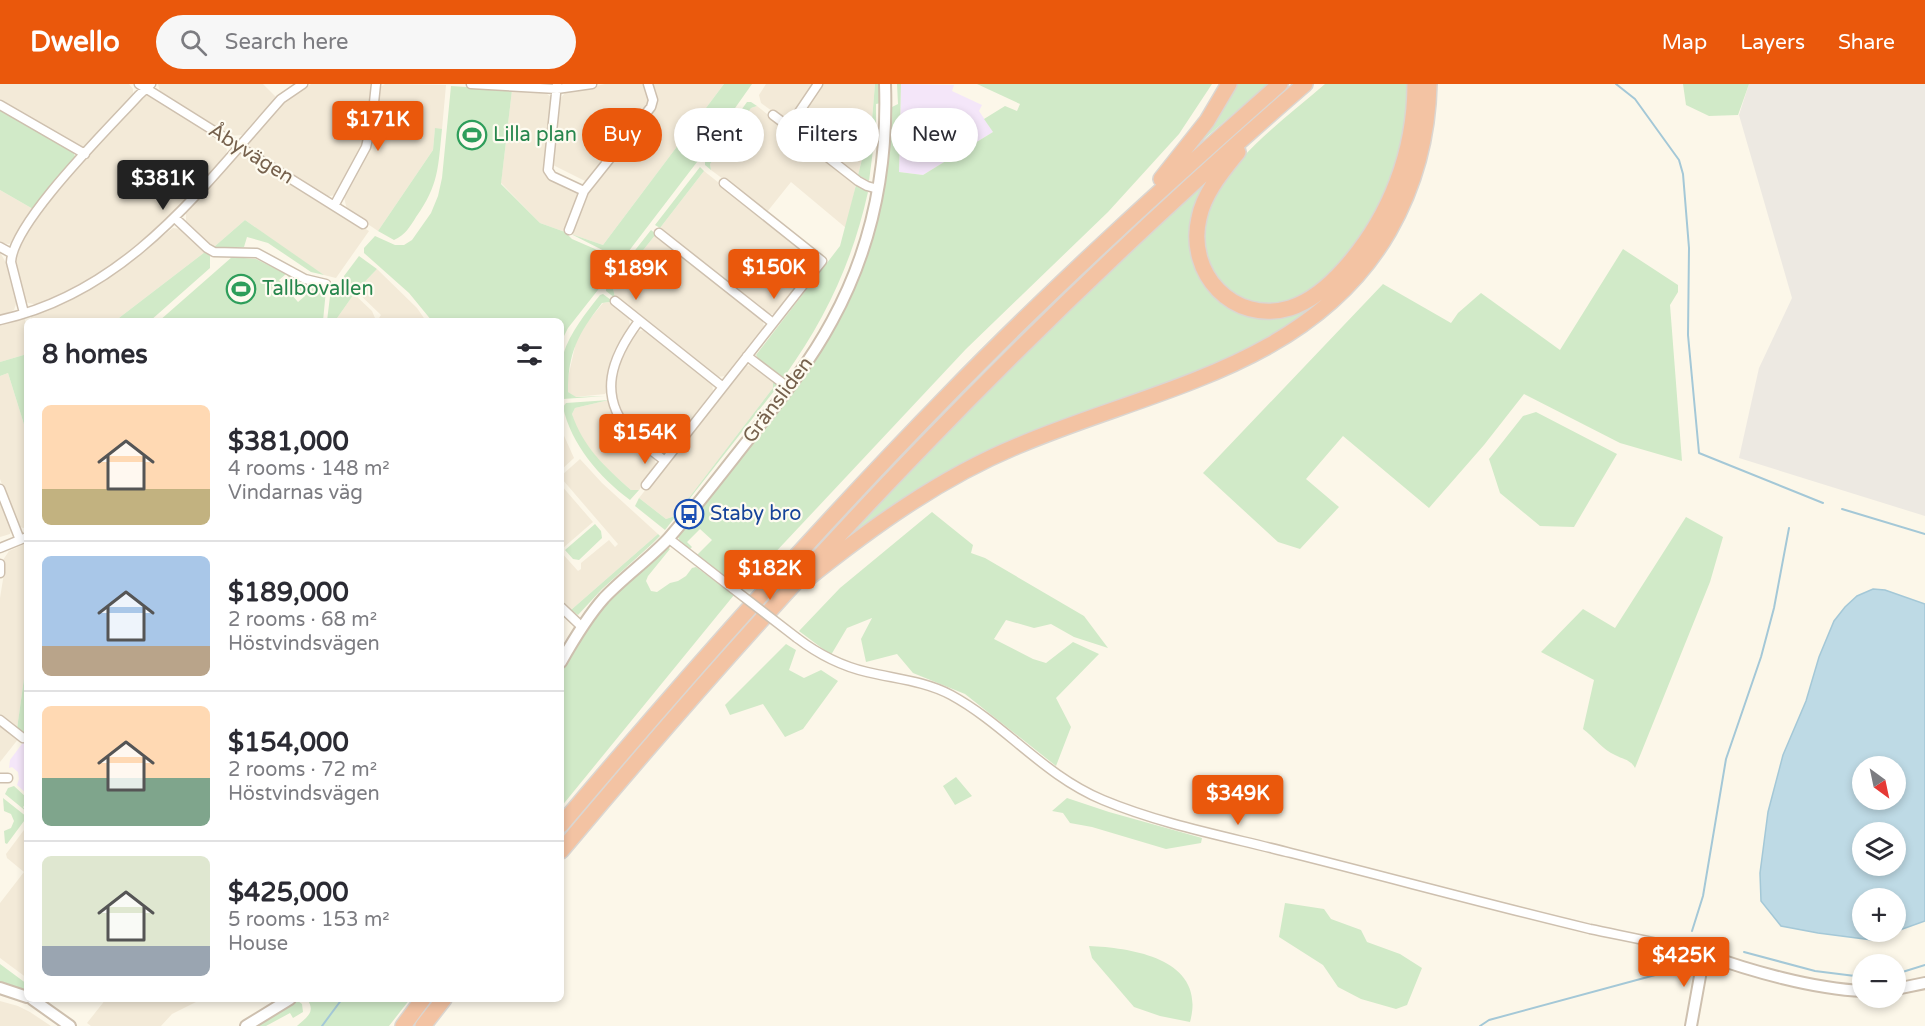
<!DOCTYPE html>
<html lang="en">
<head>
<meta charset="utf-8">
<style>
	:root { --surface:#fff; --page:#f7f7f7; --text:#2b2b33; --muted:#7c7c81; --line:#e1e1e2; --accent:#ea580c }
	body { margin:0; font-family:"Varela Round",sans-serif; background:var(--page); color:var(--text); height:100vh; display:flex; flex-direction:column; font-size:22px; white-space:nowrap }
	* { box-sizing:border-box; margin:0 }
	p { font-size:20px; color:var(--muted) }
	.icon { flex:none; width:33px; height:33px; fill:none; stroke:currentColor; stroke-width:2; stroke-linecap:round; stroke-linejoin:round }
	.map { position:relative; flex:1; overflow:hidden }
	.side { position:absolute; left:24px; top:234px; width:540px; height:684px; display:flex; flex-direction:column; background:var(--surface); border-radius:9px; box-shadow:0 3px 9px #0003 }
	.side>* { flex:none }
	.guide { position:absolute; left:582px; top:24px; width:570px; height:54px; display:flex; gap:12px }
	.needle { width:39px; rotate:147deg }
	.fabs { position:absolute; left:1852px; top:672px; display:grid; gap:12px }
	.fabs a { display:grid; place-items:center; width:54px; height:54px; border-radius:50%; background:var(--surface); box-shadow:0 3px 9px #0003; font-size:30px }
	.price { position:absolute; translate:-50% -51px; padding:0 14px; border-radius:6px; background:var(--accent); color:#fff; font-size:20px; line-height:39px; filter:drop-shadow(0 2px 3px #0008) }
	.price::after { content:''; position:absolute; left:50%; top:36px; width:18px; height:14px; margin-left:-9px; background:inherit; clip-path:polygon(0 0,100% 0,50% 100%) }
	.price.on { background:#222; color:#fff }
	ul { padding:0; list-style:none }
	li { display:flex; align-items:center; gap:18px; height:150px; padding:0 18px }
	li+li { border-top:2px solid var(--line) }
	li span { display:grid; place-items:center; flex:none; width:168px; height:120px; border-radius:9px; color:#555 }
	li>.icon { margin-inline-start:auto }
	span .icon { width:72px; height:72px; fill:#fffc; stroke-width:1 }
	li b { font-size:26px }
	h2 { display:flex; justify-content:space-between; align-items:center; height:72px; padding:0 18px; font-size:26px }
	.pill { padding:0 21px; border-radius:27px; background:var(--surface); box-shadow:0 3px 9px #0003; font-size:21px; line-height:54px }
	.pill.on { background:var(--accent); color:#fff }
	header { display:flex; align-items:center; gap:36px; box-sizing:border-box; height:84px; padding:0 30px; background:var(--accent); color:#fff }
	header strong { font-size:28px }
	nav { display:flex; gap:33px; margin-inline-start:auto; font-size:21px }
	.search { width:420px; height:54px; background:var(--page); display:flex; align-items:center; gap:15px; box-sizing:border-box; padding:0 21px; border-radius:33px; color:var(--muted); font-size:22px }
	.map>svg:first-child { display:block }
</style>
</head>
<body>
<header>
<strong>Dwello</strong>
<div class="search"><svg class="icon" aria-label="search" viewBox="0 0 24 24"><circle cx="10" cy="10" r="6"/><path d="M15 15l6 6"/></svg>Search here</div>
<nav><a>Map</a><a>Layers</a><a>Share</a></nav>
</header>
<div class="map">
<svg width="1925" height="942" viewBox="0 0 1925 942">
	<rect width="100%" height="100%" fill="#fcf7e9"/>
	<!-- residential -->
	<path fill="#f3ead8" d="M0,0h129l4,5v5l-45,51 -10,2 -78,-46z
		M158,0h105l13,13 -34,38 -13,1 -69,-44z
		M311,0h59l1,6 -2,32 -8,29 -25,44 -6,1h-6l-74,-47 -1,-9 32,-37z
		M385,0l61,1 -4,44h-7l-2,21 -55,81 -31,-21 -3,-13 27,-51 4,-17 4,-41z
		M605,0h39l5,14 -2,9 -60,75 -36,-18 8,-64 6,-7z
		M651,0h73l-121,161 -32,-11 12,-36 74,-94z
		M766,0h47l-26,38 -26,-19 -2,-8z
		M822,0h53l-3,36 -14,55 -59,-45 -2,-10z
		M512,6l34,3 6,5 -8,76 4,4 29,14 1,3 -13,37 -25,-9 -39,-40z
		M148,11l5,2 71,45 3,8 -1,4 -46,53 -43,40 -46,31 -39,21 -13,6 -11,-2 -3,-2 -10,-32 3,-20 8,-17 19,-29 97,-107z
		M757,22l99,79 -10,43 -55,-46 -24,30 -56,-42 -1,-6 41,-56z
		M239,70h6l124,77 -33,47 -12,-3 -17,-11 -62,-44 -31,27 -5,-2 -23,-22v-11l47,-54z
		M704,87l107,85 1,10 -37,48h-7l-108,-86z
		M0,106l33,19 -12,16 -7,15 -5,4 -9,-1z
		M173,144l8,1 24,23 -90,69h-83l-2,-5 52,-25 37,-21z
		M656,150l107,85 1,9 -38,48 -9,1 -102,-79 -2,-10z
		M0,168l6,11 11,38 -3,9 -14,6z
		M377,185l40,39 9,13h-49l4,-6 -25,-24z
		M354,210l18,17 3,7 -3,3h-37z
		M609,218l20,16 1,8 -15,23 -5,12 -1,27 -4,6 -30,3 -7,-5v-14l8,-36 8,-16 19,-23z
		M25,233l2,37 -27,8v-38z
		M645,246l67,53 1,8 -49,63 -32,-26 -6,-8 -9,-22 -2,-21 7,-24 15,-22z
		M752,281l21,15v8l-98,128 -9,3 -27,-21 105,-132z
		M8,289l19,61v93l-4,1 -5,-2 -18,-47v-103z
		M609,316l6,14 39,43 3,10 -18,23h-8l-25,-22 -22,-25 -8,-16 -4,-13 3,-6z
		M561,345l13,29 -13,12z
		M580,375l22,24 56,51 -87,76 -10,-11v-47l17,19 3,-2v-6l28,-23 6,7 3,-3 -56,-65v-4z
		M561,401l32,37 -30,26 -2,-2z
		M0,413l12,30 -2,7 -10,3z
		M27,459v114l-10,72 -17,-13v-118l5,-31 -2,-7 6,-9z
		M0,639l19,15 -19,24z
		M27,742v152l-27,-20v-55l24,-31 -17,-14 -1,-4z
		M106,915h96l-30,15 -11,12h-70l-4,-3z
		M0,917l18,5 12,6 21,14h-51z"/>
	<!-- industrial -->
	<path fill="#ede9e2" d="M1749,0h176v432l-186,-58 20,-90 33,-70 -53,-183z"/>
	<!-- education -->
	<path fill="#f4e6f9" d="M901,0l53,1 -2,6 30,14 -3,6 14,21 -70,43 -24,-3z
		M27,653v57l-10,-9 2,-6 -1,-7 -6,-5 -3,1 1,-8z"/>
	<!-- green -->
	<path fill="#d1eac8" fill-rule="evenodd" d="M724,0h28l-55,78 -75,98 -51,-26 32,11z
		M875,0h5l1,19 -5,1v23l-7,54 -11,-6 14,-55z
		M897,0h4l-2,88 24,3 70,-43 -9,-13 21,-13 12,5 3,-7 -43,-20h235l-33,50 -71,78 -142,137 -225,240 -44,-34 15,-15 -12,-11 -13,13 5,5 -3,3 -10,-10 -2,-7c59,-69 128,-145 168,-226 31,-62 44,-130 45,-199l8,-4z
		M1236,0h32l-65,56 -4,-1z
		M1325,0h84c-2,17 -2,34 -5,50 -9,54 -43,117 -87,151 -6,4 -12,10 -18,13 -67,27 -118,-40 -85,-101 23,-44 73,-80 111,-113z
		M1683,0h66l-11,31 -29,1 -23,-11z
		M451,2l61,4 -11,94 39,39 25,9 7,7 23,10 22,14 -1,4 -48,61 -7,14v-21h-129l-23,-28 -45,-40v-5l11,-12 20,9h9l8,-5 19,-27 7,-17 4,-18z
		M747,18h4l6,4 -6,2 -41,56 1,6 -6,-5v-5z
		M0,24l73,44 3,6 -2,3 -41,48 -33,-19z
		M1420,39l-79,161 -47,40 -81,42 -163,60 -198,111 -3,-2c116,-124 237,-243 362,-357l-18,81 61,56 88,-35z
		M435,44l7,1c-4,38 -3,56 -26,88 -6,10 -11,18 -22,23l-16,-9 55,-81z
		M700,83l4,4 -44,57 -5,-3z
		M856,101l12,7c-16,71 -42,126 -84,185 -10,-3 -23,-13 -28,-22l84,-109z
		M245,136l79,55 -13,-3 -43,-29 -21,-6 -3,10 -22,2 -8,-2z
		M651,146l5,4 -43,54 2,10 -9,-7v-4z
		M1623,165l55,36v7l-8,13 12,156 -62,-18 -96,-49 -40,51 -55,63 -86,-72 -37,43 33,28 -39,42 -22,-7 -75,-69 180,-189 68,39 7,-10 23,-20 79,57z
		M205,168l5,4v12l-60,53h-35z
		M359,172l18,13 -21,22 -11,-10 -1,-5z
		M232,173l24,2 24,12h4l28,14 13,3 1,2 -3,31h-164zM286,190l19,22 -7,6 -19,-22z
		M340,199l14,11 -19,27h-8l4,-33z
		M603,210l12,9 -2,2 -4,-3 -7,1c-24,31 -34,49 -34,89l8,5 29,-1 -42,3 -2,-1c0,-14 -2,-30 2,-43 7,-23 23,-42 37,-60z
		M27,270v80l-19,-61 -8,3v-14z
		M773,296l5,6 -113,144 -30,-24 4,-8 27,21 9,-3 98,-128z
		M609,316l-34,8 -3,6c11,33 33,53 59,76h8l-9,10c-31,-23 -59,-56 -67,-93l3,-4z
		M1536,328l81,42 -43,73 -34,-1 -40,-33 -11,-34 34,-43z
		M932,428l41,33 -2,8 14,5 99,58 24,32 -34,-11 -23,-13 -17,4 -28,-8 -12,19 39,20 13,4 27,-21 26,12 -43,44 15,29 -15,39 -91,-72 -52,-21 -16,-19 -31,8 -5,-23 11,-21 -25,10 -16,27 -32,-24 41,-43z
		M1686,433l37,20 -13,45 -75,186c-5,-9 -11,-8 -20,-13 -12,-5 -21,-18 -32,-26l11,-49 -53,-28 42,-43 32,19z
		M595,440l6,7 1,7 -23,22 -6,-1 -8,-9z
		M658,450l2,2 -8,8 -50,45 -24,26 -7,-5z
		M666,462l4,3 -22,27 -2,5 5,10 6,1 13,-9 8,-2 8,-5 6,-8 4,-1 38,28 -173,212v-134l23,-40 12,-16 18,-21z
		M786,560l10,6 -7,20 15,8 17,-8 17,11 -35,48 -18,8 -22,-33 -33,11 -5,-10z
		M27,573v70l-4,7 -6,-5z
		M956,693l16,19 -17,9 -12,-19z
		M14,702l13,12v5l-4,4 4,5 -22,-18 3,-6z
		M3,714l24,19 -20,27 -2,-1 -1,-12 7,-3 3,-7 -3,-7 -7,-3z
		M1067,714l42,14 93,26 -1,5 -35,6 -74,-22 -22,-4 -7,-10 -11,-2z
		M1285,819l39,6 7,10 30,11 6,12 33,12 22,14 -15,37 -11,4 -35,-10 -23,-12 -15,-22 -44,-28z
		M1089,862c46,2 118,14 101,76l-30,-6 -26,-9 -42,-49z
		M0,880l27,20v8l-27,-9z
		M307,915h103l-21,27h-92c8,-8 20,-13 10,-27z
		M295,917h3l4,3 1,8 -10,6 -3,-5 -24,13h-10z"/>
	<!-- water -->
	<path fill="#bedae5" stroke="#a4c8d7" stroke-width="1.5" fill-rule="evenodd" d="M1873,505l12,1 40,14v317l-53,19 -54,-7 -37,-7 -20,-25 -1,-28 8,-61 15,-57 23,-54 13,-44 15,-36 11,-14 12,-11zM1863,682h33v34h-33zM1863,748h33v34h-33zM1863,814h33v34h-33z"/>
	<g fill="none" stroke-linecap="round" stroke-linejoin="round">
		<!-- stream -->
		<path stroke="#a4c8d7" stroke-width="2" d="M1616,0l19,15 44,61 4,14 6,74 -1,87 11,118 124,50
			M1842,425l83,25
			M1692,847l11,-35 23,-137 35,-102 13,-49 15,-80
			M1744,868l71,19 48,6
			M1896,890l29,-9
			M322,942l20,-27
			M1480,942l9,-6 181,-49 6,-3 5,-8"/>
		<!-- minor casing -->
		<g stroke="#cec0af" stroke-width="11">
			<path id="minor" d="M139,0l224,140
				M471,0l86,5 35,-5
				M557,0l-9,86 4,6 32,15
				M818,0l-29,43 69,54 9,5 11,3
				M0,21l85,49
				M773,31l16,12
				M334,122l32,-59 6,-26 4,-37
				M175,134l32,30 7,4 43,1 48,26 21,5
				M569,146l15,-39 67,-84 2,-7 -5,-16
				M659,149l114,90
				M0,163l11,6
				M615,217l108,86
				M24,229l-13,-51c2,-40 98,-134 128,-167l12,-11
				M0,236c127,-28 200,-130 281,-221l22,-15
				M639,237c-27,36 -43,75 -7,113 10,10 22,18 33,27
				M747,272l42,32
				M646,401l176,-224 -98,-78
				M0,405l20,51
				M668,454l59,46
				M0,464l27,-11
				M0,480v9
				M561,523l21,20
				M797,554c21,16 44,28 70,34 29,7 58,9 84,23 55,30 92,80 152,105 60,25 126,37 188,53 100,25 199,52 299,76 38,8 76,15 114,25
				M0,636l23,18
				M0,694h8"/>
		</g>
		<!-- tertiary casing -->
		<g stroke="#cec0af" stroke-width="14">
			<path id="tertiary" d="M561,578c13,-23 26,-45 43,-64 20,-21 44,-38 64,-59 28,-32 54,-66 80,-99 30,-38 61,-76 84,-119 40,-73 56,-154 53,-237
				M0,904l27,9
				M1896,905l29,-6
				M32,915l38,27
				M246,942l44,-27
				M1691,942l13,-72c46,17 110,35 159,37"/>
		</g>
		<!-- motorway casing -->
		<g stroke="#dbd6d1" stroke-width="18">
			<path id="motorway" d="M1238,68c-16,20 -34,41 -39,66 -13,55 34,107 91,90 22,-7 40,-23 55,-40 45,-51 70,-116 70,-184
				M1161,95l46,-58 22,-37
				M807,495c65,-52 133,-101 210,-133 133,-57 294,-79 372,-215 26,-46 39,-95 40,-147
				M561,741c125,-148 253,-293 389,-432 105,-108 217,-209 330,-309
				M561,767c230,-275 472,-532 744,-767
				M403,942l20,-27
				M423,942l21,-27"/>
		</g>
		<!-- minor -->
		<use href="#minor" stroke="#fff" stroke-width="8"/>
		<!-- tertiary -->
		<use href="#tertiary" stroke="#fff" stroke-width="10"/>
		<!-- motorway -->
		<use href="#motorway" stroke="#f3c3a3" stroke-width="15"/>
		<!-- minor-bridge casing -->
		<g stroke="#cec0af" stroke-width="11" stroke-linecap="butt">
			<path id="minor-bridge" d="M727,500l70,54"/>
		</g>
		<!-- minor-bridge -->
		<use href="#minor-bridge" stroke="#fff" stroke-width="8"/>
	</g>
	<!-- icons -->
	<defs>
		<g id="stadium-ring" transform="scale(1.5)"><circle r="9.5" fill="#fefbf0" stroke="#2e9e5b" stroke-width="1.5"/><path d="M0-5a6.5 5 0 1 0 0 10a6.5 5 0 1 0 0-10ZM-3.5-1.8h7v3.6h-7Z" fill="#2e9e5b"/></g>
		<g id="bus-ring" transform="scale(1.5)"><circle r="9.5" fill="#fefbf0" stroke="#1a4fb4" stroke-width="1.5"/><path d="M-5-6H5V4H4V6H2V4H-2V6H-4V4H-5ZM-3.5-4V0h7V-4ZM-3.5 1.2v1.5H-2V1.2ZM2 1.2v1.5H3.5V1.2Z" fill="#1a4fb4"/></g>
	</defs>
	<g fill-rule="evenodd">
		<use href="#stadium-ring" x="472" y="51"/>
		<use href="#stadium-ring" x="241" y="205"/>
		<use href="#bus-ring" x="689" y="430"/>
	</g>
	<g text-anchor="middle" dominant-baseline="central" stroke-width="4.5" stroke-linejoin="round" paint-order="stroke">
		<!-- leisure labels -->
		<g font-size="20" fill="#27864d" stroke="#fefbf0" text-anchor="start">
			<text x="493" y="51">Lilla plan</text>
			<text x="262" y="205">Tallbovallen</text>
		</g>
		<!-- street labels -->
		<g font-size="20" fill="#76614d" stroke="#fefbf0">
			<text transform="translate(251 70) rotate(32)">Åbyvägen</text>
			<text transform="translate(778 316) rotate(-53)">Gränsliden</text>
		</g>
		<!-- transit labels -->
		<g font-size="20" fill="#164399" stroke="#fefbf0" text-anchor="start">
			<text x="710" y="430">Staby bro</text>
		</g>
	</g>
</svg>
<div class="fabs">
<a><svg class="needle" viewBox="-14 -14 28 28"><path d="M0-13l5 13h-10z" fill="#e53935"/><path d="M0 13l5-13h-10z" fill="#7c7c81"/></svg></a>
<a><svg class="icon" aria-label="layers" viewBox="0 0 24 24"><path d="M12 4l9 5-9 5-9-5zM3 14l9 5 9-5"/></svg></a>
<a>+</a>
<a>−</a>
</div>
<b class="price" style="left:378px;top:68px">$171K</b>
<b class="price on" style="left:163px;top:127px">$381K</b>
<b class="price" style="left:774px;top:216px">$150K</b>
<b class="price" style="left:636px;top:217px">$189K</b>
<b class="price" style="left:645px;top:381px">$154K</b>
<b class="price" style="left:770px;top:517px">$182K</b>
<b class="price" style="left:1238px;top:742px">$349K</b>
<b class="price" style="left:1684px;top:904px">$425K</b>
<div class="guide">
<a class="pill on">Buy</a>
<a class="pill">Rent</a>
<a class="pill">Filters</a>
<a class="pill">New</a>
</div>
<section class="side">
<h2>8 homes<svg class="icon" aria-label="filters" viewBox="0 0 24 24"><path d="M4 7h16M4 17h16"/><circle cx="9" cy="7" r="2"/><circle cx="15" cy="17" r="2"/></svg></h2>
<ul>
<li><span style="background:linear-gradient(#ffd9b3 70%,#c2b280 0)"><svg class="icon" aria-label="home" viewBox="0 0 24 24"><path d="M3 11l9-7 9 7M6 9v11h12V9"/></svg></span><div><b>$381,000</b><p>4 rooms · 148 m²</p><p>Vindarnas väg</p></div></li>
<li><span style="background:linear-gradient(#a9c7e8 75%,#b9a48a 0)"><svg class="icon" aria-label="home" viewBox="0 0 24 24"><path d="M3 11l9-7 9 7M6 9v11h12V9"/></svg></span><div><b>$189,000</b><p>2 rooms · 68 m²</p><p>Höstvindsvägen</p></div></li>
<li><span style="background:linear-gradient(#ffd9b3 60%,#7fa58c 0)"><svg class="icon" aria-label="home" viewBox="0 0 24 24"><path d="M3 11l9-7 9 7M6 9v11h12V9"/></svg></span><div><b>$154,000</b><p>2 rooms · 72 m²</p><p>Höstvindsvägen</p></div></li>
<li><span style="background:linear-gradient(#dfe7d0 75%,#9aa5b1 0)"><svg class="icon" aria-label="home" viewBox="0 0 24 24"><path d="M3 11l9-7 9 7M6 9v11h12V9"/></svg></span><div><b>$425,000</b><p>5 rooms · 153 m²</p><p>House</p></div></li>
</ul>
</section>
</div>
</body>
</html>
